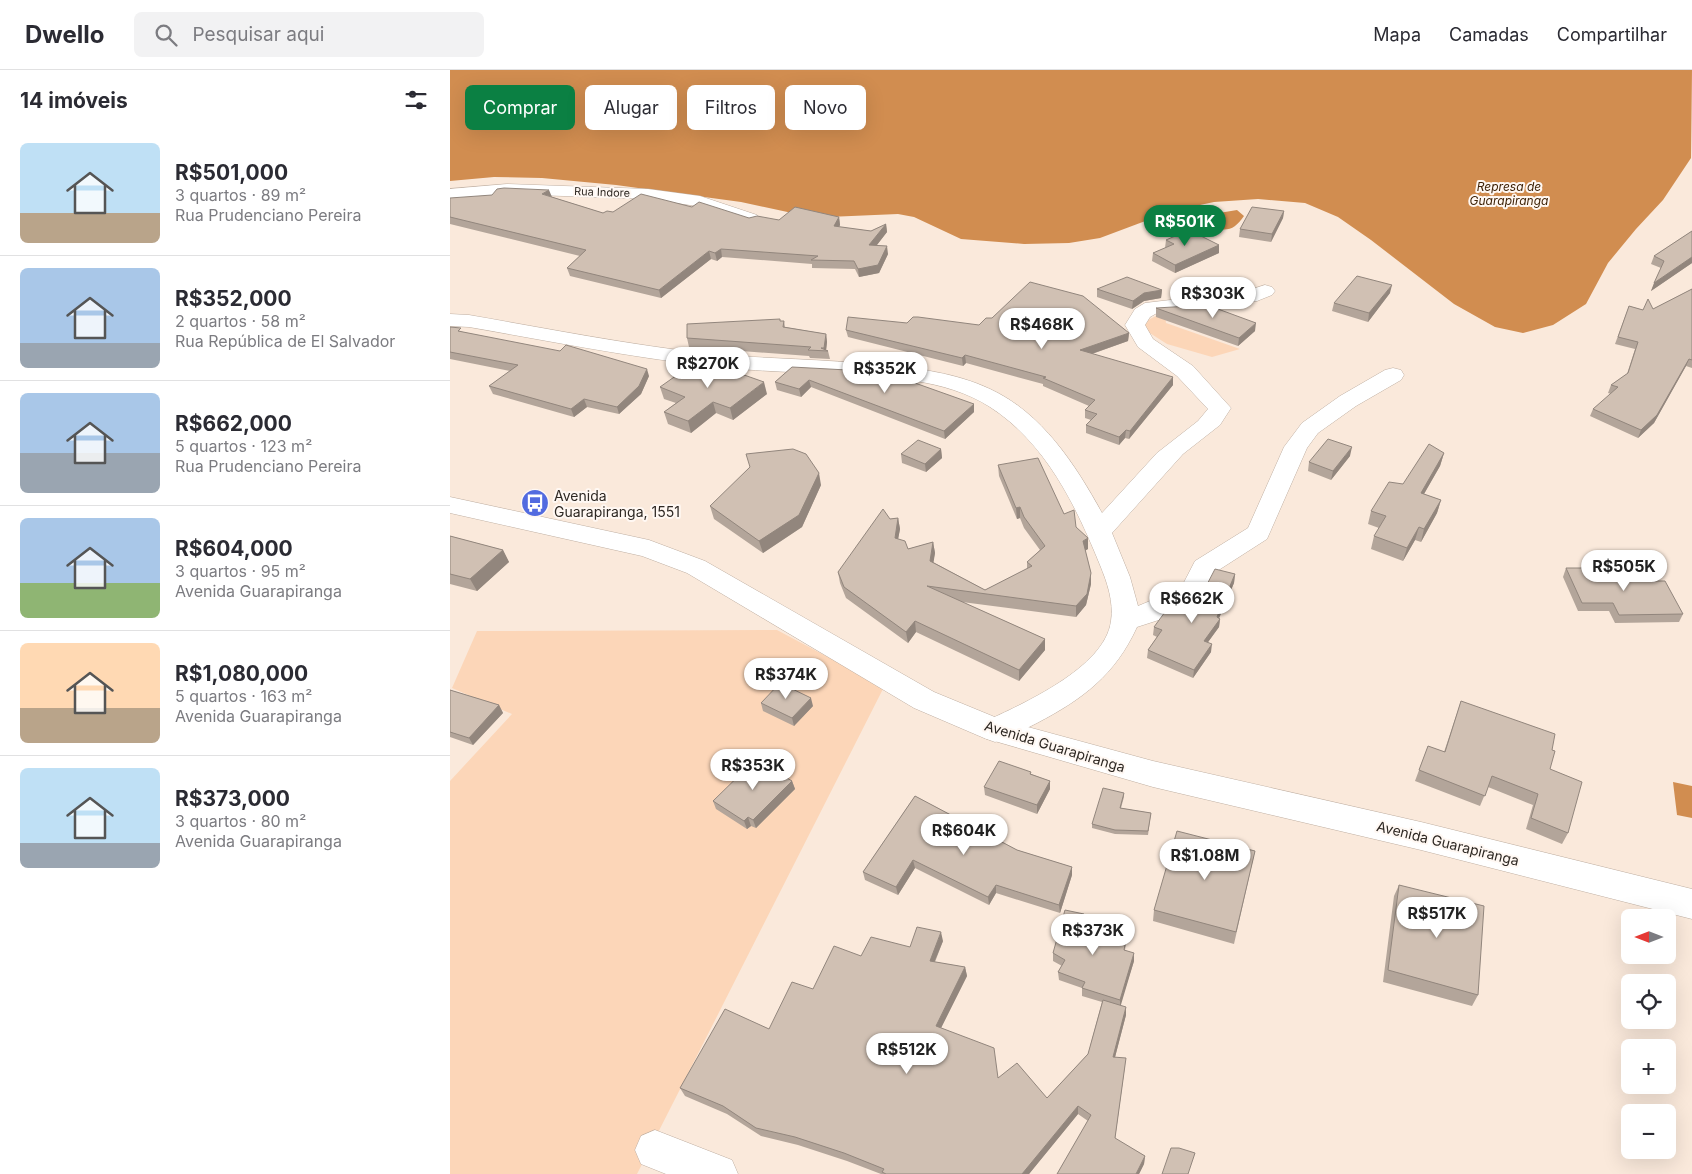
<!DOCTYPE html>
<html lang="pt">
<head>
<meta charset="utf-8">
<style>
	:root { --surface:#fff; --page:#f2f2f3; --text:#2b2b33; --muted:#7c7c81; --line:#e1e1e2; --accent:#0b8043 }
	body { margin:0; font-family:Inter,sans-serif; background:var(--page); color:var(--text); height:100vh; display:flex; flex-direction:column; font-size:19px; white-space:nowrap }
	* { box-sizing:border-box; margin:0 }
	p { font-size:16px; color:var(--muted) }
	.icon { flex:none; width:28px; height:28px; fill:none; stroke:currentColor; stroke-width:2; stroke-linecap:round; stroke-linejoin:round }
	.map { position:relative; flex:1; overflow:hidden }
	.drawer { display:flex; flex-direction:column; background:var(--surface); width:450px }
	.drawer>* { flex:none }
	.top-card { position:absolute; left:15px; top:15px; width:475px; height:45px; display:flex; gap:10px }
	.needle { width:32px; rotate:270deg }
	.controls { position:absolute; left:1171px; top:839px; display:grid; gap:10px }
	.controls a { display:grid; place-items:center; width:55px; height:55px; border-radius:8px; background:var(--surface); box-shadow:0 5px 20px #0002; font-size:25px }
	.price { position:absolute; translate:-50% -42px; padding:0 11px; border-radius:18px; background:#fff; color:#222; font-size:16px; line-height:32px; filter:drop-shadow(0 1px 2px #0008) }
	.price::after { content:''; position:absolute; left:50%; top:30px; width:15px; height:11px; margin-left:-8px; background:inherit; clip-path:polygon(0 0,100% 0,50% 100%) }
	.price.on { background:var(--accent); color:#fff }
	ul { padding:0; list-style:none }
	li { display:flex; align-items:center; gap:15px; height:125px; padding:0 20px }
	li+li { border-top:1px solid var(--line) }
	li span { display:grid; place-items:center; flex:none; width:140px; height:100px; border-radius:8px; color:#555 }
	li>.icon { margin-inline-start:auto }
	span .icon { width:60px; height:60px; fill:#fffc; stroke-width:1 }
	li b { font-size:21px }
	h2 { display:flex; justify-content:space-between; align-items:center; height:60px; padding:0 20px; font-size:21px }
	.chip { padding:0 18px; border-radius:8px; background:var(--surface); box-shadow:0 5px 20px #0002; font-size:18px; line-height:45px }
	.chip.on { background:var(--accent); color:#fff }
	header { display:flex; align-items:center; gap:30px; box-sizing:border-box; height:70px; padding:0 25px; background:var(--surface); border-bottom:1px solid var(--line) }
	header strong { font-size:24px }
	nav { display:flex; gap:28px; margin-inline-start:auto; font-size:18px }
	.search { width:350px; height:45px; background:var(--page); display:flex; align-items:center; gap:12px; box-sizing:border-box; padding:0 18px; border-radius:8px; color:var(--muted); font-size:19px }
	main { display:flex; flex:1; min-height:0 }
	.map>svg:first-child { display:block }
</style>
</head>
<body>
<header>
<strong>Dwello</strong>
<div class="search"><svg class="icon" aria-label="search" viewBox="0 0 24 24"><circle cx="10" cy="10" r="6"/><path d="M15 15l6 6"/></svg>Pesquisar aqui</div>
<nav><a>Mapa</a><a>Camadas</a><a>Compartilhar</a></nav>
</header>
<main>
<section class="drawer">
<h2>14 imóveis<svg class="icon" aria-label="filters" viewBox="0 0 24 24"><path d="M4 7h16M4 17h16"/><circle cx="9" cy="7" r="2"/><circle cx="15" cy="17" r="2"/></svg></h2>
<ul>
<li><span style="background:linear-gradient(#bfe0f5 70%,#b9a48a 0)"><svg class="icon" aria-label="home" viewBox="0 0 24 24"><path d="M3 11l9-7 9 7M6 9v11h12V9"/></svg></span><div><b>R$501,000</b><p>3 quartos · 89 m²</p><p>Rua Prudenciano Pereira</p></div></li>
<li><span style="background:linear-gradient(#a9c7e8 75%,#9aa5b1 0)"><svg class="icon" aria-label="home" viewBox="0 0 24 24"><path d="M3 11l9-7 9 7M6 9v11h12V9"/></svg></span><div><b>R$352,000</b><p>2 quartos · 58 m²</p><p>Rua República de El Salvador</p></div></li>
<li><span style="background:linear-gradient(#a9c7e8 60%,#9aa5b1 0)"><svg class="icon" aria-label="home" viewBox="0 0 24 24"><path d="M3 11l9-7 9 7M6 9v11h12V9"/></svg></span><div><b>R$662,000</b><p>5 quartos · 123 m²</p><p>Rua Prudenciano Pereira</p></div></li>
<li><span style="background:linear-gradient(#a9c7e8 65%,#8fb573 0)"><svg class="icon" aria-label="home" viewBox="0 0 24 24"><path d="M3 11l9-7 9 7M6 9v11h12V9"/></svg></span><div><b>R$604,000</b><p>3 quartos · 95 m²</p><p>Avenida Guarapiranga</p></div></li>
<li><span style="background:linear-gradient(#ffd9b3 65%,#b9a48a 0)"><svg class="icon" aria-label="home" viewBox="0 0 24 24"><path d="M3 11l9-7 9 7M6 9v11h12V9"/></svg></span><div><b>R$1,080,000</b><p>5 quartos · 163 m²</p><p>Avenida Guarapiranga</p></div></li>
<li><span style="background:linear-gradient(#bfe0f5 75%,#9aa5b1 0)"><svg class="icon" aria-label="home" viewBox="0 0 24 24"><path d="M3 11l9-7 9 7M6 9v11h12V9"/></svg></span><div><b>R$373,000</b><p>3 quartos · 80 m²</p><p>Avenida Guarapiranga</p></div></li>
</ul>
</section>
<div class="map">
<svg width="1242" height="1104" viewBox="0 0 1242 1104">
	<rect width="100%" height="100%" fill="#fae9db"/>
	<!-- green -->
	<path fill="#fcd6b8" d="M706,246h9l1,7 74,26 -28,8 -45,-13 -22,-14 -1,-8z
		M327,560l107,57 -247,487h-187v-393l62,-67 -60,-26 25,-57z"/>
	<!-- water -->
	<path fill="#d18d50" d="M0,0h1242l-1,88 -28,42 -27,29 -28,34 -22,41 -33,21 -30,8 -28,-6 -41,-23 -83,-64 -33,-23 -33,-14 -47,-4 -44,3 -42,9 -72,27 -31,5 -45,1 -63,-5 -47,-22 -16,-3 -70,3 -22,-1 -65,-14 -125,-17 -74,-7 -48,-1 -44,4z
		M787,140l7,6c-8,11 -13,15 -26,13l3,-7 -6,-3 4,-6z
		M1223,712l19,4v32l-15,-3z"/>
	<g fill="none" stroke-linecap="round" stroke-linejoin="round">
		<!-- minor casing -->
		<g stroke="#bfafa2" stroke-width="1">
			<path id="minor" d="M57,114l141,5 52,7 57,19 3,4 -3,4 -6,1 -54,-18 -49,-7 -141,-5 -57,5v-10z
				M815,215l7,2 3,4 -3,4 -15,6 -100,12 -7,4 -5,8 8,14 40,27 38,42 -11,17 -37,29 -71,79 18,44 8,29 43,-18 14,-27 53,-33 36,-81 18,-24 38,-27 45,-26 8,-2 8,2 3,5 -3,5 -45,26 -38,27 -11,15 -40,91 -53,34 -14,28 -29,15 -34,11c-22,48 -54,72 -100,96 -14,7 -27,14 -42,19l-11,-4 -4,-8 4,-8c38,-18 121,-54 127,-101 3,-19 -4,-39 -11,-56 -24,-59 -54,-122 -110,-158 -45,-29 -105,-30 -157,-33 -41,-2 -83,-3 -124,-8 -80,-9 -160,-25 -240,-39l-19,-1v-12l19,1c80,14 161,30 242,39 56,5 113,5 169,11 37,3 76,8 110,24 52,24 85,75 112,124l55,-60 41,-32 10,-12 -31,-33 -39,-29 -13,-22 10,-16 10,-6 101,-12z
				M205,1060l77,30 6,14h-72l-25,-10 -6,-14 6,-14z"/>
		</g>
		<!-- major casing -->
		<g stroke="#bfafa2" stroke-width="1">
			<path id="major" d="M0,427l199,43 56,21 229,131 68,28 151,41 268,61 271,67v30l-271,-69 -268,-63 -169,-49 -70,-30 -227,-135 -45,-17 -192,-43z"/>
		</g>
		<!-- minor -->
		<use href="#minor" fill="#fff" fill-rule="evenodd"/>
		<!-- major -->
		<use href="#major" fill="#fff" fill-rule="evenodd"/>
	</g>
	<!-- wall -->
	<path fill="#b3a59a" d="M102,127l51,16 89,-6 57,11 30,2 60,-3 1,8 -1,2 32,4 15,-7 1,8 -11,14 12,8 -9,19 -20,4 -4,-8 -43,-1v-4l-90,-7 -5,4 -6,-2 -50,39 -91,-22 -3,-8 13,-12 -130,-32v-26z
		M834,141l-1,7 -12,24 -32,-5 1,-8z
		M1242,161v32l-41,28 10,-23 -10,-4 3,-8z
		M716,170l53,5v8l-44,20 -23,-12 1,-8 12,-5z
		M647,219l65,1 -1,8 -17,3 -12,8 -35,-12z
		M1242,219v79l-6,-2 -32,57 -16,15 -48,-22 3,-7 18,-15 -3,-1 3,-8 16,-11 8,-25 -20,-5 14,-38 14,4 10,-1z
		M940,223l-22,29 -36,-11 2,-8z
		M706,238l99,23 -17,15 -82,-29z
		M330,251h4l1,6 41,7 1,8 -1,8 2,1 2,8 -20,-1 -1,-2 -120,-9 -2,-9z
		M457,253l72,2 150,8 -1,8 -36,13 81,31 -44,54 -4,-1 -6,7 -33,-12v-8l5,-5 -6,-2v-8l4,-4 -46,-20v-2l-77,-21 -3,3 -115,-29 -2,-7z
		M0,257l13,5 186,44 -8,18 -22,20 -32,-7 -13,10 -81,-23 -4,-8 21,-15 -60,-12z
		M342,297l182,45 -29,27 -134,-52 -10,10 -24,-7 -2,-8z
		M210,317l107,7 -34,26 -17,-7 -25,20 -23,-9 -4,-12 12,-9 -12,-4z
		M491,379l1,9 -16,14 -24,-9 -1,-9z
		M994,383l-4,13 -16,28 17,6 -4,13 -16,29 -6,-2 -12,21 -32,-12 3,-13 5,-8 -11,-4 3,-13 32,-27z
		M900,386l-19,24 -23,-9 1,-9z
		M548,395l66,49 12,13 12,22 -3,1 6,23v11l-5,21 -10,12 -114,-15 83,37v11l-26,31 -103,-49 -8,11 -62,-45 -6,-15 -2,-11 52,-53 8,-1 2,11 -2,10 10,10 25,-7 2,11 -2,9 52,28 42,-21v-7l13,-12 -16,-22 -4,-10 -3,1 -18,-43z
		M371,415l-19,42 -39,26 -49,-34 -4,-13z
		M0,466l53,14 6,12 -32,29 -27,-7z
		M1116,498l52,6 30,7 35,33 -4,8 -64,1 -6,-12h-31l-15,-34z
		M785,504l-1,9 -15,35 1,1 -1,8 -11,15 3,10 -18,26 -46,-20 1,-8 9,-13 -4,-2 1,-8 48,-33z
		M0,620l49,15 4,8 -30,32 -23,-8z
		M1011,631l91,49 -2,19 18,64 -6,11 -36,-15 7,-24 -45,-18 -8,19 -65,-25 13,-35 16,6z
		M311,633l52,3 -19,20 -31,-15z
		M581,702v2l19,7v8l-13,25 -52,-19 -1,-8z
		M342,711l3,8 -39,39 -5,-2 -4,3 -31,-20 -3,-8z
		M674,723v4l-3,11 30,5 -3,22 -33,-1 -23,-6v-4z
		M465,726l102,54 55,17v8l-12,38 -64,-20 -7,12 -74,-37 -17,27 -33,-15 -2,-8z
		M805,781l-21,93 -81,-23 1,-11z
		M949,815l79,110 -6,11 -89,-24 11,-86z
		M634,852v3l42,18 -1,7 9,11 -14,44 6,10 -11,42 10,9 -10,73 30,17 -1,8 -5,10h-82l31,-53 -10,-7 -49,60h-148l-34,-13 -49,-16 -37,-9 -34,-22 -42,-18 -5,-8 89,-59 44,-40 48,-33 82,-15 -8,21 30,5 2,9 -26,52 57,50 49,20 41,-44 14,-52 -20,-6v-8l-23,-8 -1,-8 4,-6 -9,-5v-8z"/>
	<!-- shaded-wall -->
	<path fill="#92867d" d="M99,120l3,7 -10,-3z
		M834,141l-1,7 -12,24 1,-8z
		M389,147l1,8 -5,9 -1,-8z
		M436,154l1,8 -17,22 -1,-9z
		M769,175v8l-44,20v-8z
		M437,176l1,8 -9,19 -20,4 -1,-8z
		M271,179l1,8 -5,4 -2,-8z
		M259,181l2,8 -50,39 -2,-8z
		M1242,187v6l-41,28 3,-8z
		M942,215l-2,8 -22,29 1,-9z
		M712,220l-1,8 -17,3 -12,8 1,-8 11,-8z
		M806,253l-1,8 -17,15 1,-8z
		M679,263l-1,8 -48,17v-8z
		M376,264l1,8 -1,9h-2v-3z
		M515,285l1,8 -3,3 -1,-8z
		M1239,289l-3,7 -32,57 -16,15 3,-8z
		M197,299l2,7 -8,18 -22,20 -2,-7z
		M723,307v8l-44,54 1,-8z
		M359,310l2,7 -10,10 -2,-8z
		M314,312l3,12 -34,26 -3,-12z
		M134,329l3,8 -13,10 -3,-8z
		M263,332l3,11 -25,20 -3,-12z
		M524,334v8l-29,27 -1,-8z
		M676,360l-1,8 -6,7v-8z
		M902,377l-2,9 -19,24 2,-9z
		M491,379l1,9 -16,14 -1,-8z
		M994,383l-4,13 -23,40 4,-13z
		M369,403l2,12 -19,42 -39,26 -4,-12z
		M991,430l-4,13 -16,29 3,-13z
		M570,437v11l-3,1 -1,-11z
		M448,448l2,11 -4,21 -1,-12z
		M969,457l-4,13 -12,21 4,-13z
		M638,468v11l-5,3v-11z
		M483,472l2,11 -3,19 -2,-11z
		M53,480l6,12 -32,29 -7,-12z
		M641,503v11l-5,21 -10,12v-11z
		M785,504l-1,9 -17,40 3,-4 -1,8 -16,22 1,-8 13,-24z
		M465,551l1,11 -8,11 -2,-11z
		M595,569v11l-26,31v-11z
		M762,574l-1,8 -18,26 1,-8z
		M361,628l2,8 -19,20 -2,-8z
		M49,635l4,8 -30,32 -4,-7z
		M342,711l3,8 -39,39 -3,-8z
		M600,711v8l-13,25v-9z
		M298,747l3,9 -4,3 -3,-8z
		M463,790l2,8 -17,27 -2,-8z
		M622,797v8l-12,38 -1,-8z
		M546,815v8l-7,12 -1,-8z
		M634,844v8l-2,10v-8z
		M491,862l2,9 -12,29 -1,-9z
		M684,883v8l-14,47v-8z
		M515,897l2,9 -29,58 -2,-8z
		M676,937v8l-13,50v-8z
		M628,1036v8l-49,60h-7z
		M695,1086l-1,8 -5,10h-3z"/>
	<!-- building -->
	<path fill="#d0c0b3" stroke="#92867d" d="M54,118l45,2 -7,4 61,19 4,-2 6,1 28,-18 51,13 7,-5 50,16 8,-2 22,4 16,-13 44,10 -5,9 37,5 15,-7 -17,21 18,1 -9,19 -20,4 -4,-8 -43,-1 7,-4 -97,-7 -6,4 -6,-2 -50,39 -92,-22 19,-18 -136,-33v-19l42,-3 5,-6z
		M802,137l32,4 -12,23 -32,-5z
		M739,160l30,15 -44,20 -22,-12 21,-9 -8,-4z
		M1242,161v26l-38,26 10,-22 -10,-5z
		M907,206l35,9 -23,28 -35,-10z
		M677,207l35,13 -18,3 -11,8 -36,-12z
		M580,212l53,14 46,37 -49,17 93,27 -43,54 -4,-1 -7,7 -33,-12 11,-11 -12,-4 10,-10 -52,-22 3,-1 -81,-22 -3,3 -116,-28 2,-13 59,6 6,-6h5l61,8 7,-7h6z
		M1242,219v71l-3,-1 -32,56 -16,15 -48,-21 25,-22 -7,-2 17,-12 10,-31 -20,-5 11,-31 14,4 5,-11 5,10z
		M757,235l49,18 -17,15 -83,-30z
		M330,249v2h4l-1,6 43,7 -2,14h-3l7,3 -20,-1 3,-3 -124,-9v-14z
		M0,257l11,1 -3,3 102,20 6,-6 81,24 -8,17 -22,21 -33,-8 -13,10 -82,-23 29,-21 -68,-13z
		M244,293l15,6 1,-6 54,19 -34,26 -17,-6 -25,19 -24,-9 21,-15 -25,-10z
		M342,297l92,5 90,32 -30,27 -135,-51 -10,9 -24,-7z
		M878,369l24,8 -19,24 -24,-9z
		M468,370l23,9 -16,15 -24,-10z
		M979,374l15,9 -23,40 20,7 -17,29 -5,-2 -12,21 -33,-12 12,-20 -15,-5 18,-29 14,2z
		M343,379l13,5 13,19 -20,42 -40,26 -49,-35 40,-39 -4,-13z
		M588,388l26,56 10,-4 2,17 12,11 -5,3 8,32 -4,21 -11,12 -149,-20 118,53 -26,31 -104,-49 -9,11 -62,-45 -6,-15 45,-63 7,10 8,-1 -3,20 10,3 3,8 25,-7 -3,19 55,29 47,-24 -5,-4 18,-16 -21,-29 -4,-10 -4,1 -18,-43z
		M0,466l53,14 -33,29 -20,-5z
		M1116,498h50l2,6 26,-1 4,8h17l18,33 -64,1 -6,-12h-31z
		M765,499l20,5 -18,43 3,2 -16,22 8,3 -18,26 -46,-20 14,-20 -8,-3 11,-15 19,-8 3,1 2,-4 13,-7z
		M330,613l31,15 -19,20 -31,-15z
		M0,620l49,15 -30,33 -19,-6z
		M1011,631l94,33 -3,16 3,1 -5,18 32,13 -14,51 -37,-15 7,-24 -46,-18 -7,20 -66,-26 9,-24 17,6z
		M306,689l36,22 -39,39 -5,-3 -4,4 -31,-20z
		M549,691l32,11 -1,2 20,7 -13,24 -53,-18z
		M653,718l21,5 -4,15 31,5 -3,18 -33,-1 -23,-6z
		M465,726l102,54 55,17 -13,38 -63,-20 -8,12 -75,-37 -17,27 -33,-15z
		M727,761l78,20 -19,81 -82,-22z
		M949,815l85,21 -6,89 -90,-25z
		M615,840l19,4 -2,10 45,11 -3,15 10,3 -14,47 -38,-12 3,-6 -27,-10 7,-12 -12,-7z
		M467,857l24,5 -11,29 35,6 -29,59 58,22 4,30 19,-15 30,35 41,-44 15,-54 23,7 -13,50 13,1 -11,80 30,18 -9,18h-79l34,-59 -13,-9 -56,68h-136l-4,-2 2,-3 -40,-16 -49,-16 -39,-9 -33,-22 -43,-18 45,-79 44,20 23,-47 21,7 21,-43 27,10 10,-19 39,10z
		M721,1078h8l16,5 -7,21h-26z"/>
	<!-- icons -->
	<defs>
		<g id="bus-disc" transform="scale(1.4375)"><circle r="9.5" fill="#526be0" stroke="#fff8f3"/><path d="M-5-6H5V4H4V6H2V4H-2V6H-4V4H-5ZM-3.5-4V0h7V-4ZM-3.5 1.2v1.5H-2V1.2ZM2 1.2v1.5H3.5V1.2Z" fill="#fff"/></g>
	</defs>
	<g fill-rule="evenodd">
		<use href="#bus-disc" x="85" y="433"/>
	</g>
	<g text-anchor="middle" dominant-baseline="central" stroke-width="4" stroke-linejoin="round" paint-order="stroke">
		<!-- far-street labels -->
		<g font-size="11" fill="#2e2823" stroke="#fff8f3">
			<text transform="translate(152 122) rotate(2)">Rua Indore</text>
		</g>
		<!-- far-water labels -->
		<g font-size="12" font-style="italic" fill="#3e2207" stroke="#fff8f3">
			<text x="1059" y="116">Represa de<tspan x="1059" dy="14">Guarapiranga</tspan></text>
		</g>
		<!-- poi labels -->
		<g font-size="14" fill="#2e2823" stroke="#fff8f3" text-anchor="start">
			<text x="104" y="425">Avenida<tspan x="104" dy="16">Guarapiranga, 1551</tspan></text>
		</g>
		<!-- street labels -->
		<g font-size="14" fill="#2e2823" stroke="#fff8f3">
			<text transform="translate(605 676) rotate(17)">Avenida Guarapiranga</text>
			<text transform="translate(998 773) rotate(14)">Avenida Guarapiranga</text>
		</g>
	</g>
</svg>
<div class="controls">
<a><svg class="needle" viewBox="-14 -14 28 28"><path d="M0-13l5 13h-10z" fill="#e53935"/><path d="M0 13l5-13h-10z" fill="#7c7c81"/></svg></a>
<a><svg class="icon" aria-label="locate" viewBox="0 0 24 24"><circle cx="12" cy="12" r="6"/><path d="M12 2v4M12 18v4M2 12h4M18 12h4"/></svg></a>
<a>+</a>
<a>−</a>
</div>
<b class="price on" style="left:735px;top:177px">R$501K</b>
<b class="price" style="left:763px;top:249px">R$303K</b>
<b class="price" style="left:592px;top:280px">R$468K</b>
<b class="price" style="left:258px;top:319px">R$270K</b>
<b class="price" style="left:435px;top:324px">R$352K</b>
<b class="price" style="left:1174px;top:522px">R$505K</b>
<b class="price" style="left:742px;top:554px">R$662K</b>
<b class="price" style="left:336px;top:630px">R$374K</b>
<b class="price" style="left:303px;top:721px">R$353K</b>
<b class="price" style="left:514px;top:786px">R$604K</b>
<b class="price" style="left:755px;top:811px">R$1.08M</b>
<b class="price" style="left:987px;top:869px">R$517K</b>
<b class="price" style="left:643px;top:886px">R$373K</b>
<b class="price" style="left:457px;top:1005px">R$512K</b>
<div class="top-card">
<a class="chip on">Comprar</a>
<a class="chip">Alugar</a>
<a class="chip">Filtros</a>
<a class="chip">Novo</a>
</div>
</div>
</main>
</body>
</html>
